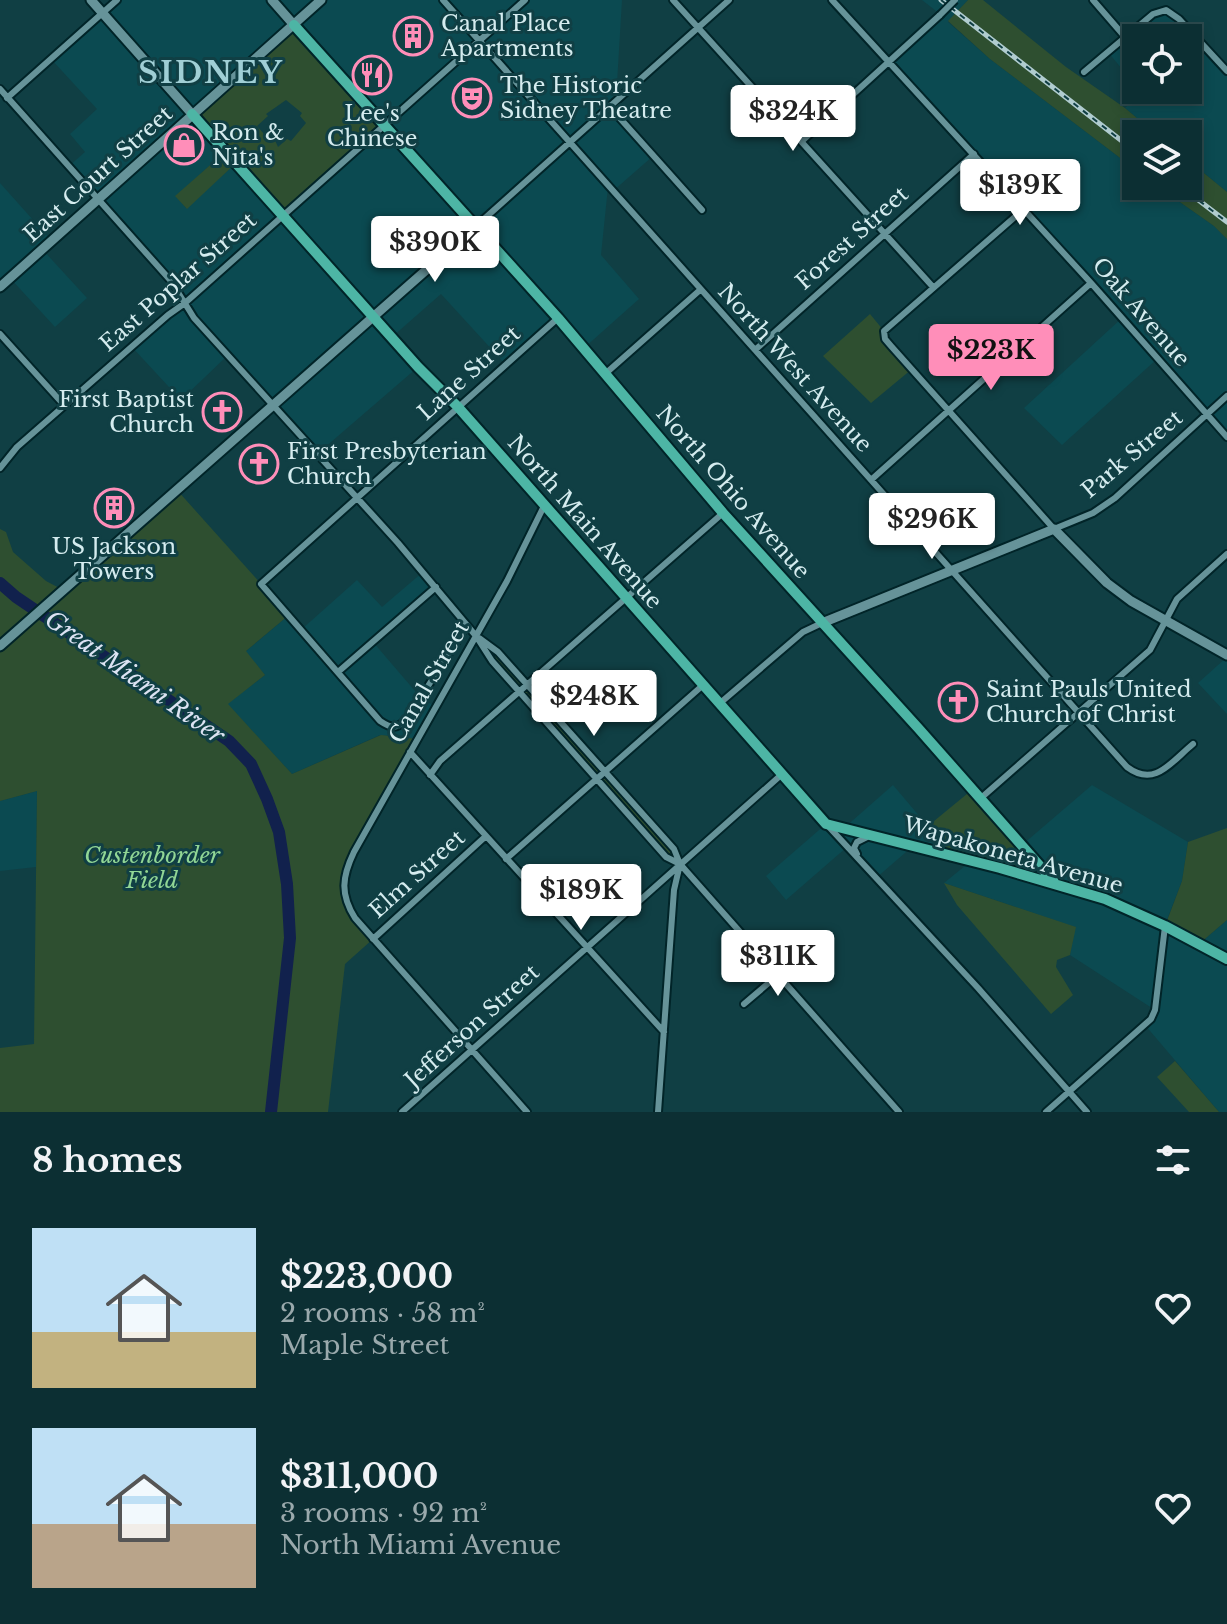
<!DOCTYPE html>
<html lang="en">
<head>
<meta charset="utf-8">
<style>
	:root { --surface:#0c2f33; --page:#15373b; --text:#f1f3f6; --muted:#9aa9ac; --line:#2c4a4e; --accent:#ff8eb9 }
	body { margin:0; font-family:"Libre Baskerville",serif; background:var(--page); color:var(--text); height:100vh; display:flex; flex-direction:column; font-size:30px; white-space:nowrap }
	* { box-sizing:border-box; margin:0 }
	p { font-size:26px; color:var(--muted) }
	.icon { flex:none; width:44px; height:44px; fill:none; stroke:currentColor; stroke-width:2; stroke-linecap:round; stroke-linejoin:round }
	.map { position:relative; height:1112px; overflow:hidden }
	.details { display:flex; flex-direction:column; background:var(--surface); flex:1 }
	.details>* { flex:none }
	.controls { position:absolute; left:1122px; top:24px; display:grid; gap:16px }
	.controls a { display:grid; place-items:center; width:80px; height:80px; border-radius:0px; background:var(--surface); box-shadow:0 4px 12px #0003,0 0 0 2px var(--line); font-size:40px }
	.price { position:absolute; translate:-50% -68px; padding:0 18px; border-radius:8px; background:#fff; color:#222; font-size:26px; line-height:52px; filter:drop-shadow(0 2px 4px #0008) }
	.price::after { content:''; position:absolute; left:50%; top:48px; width:24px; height:18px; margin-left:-12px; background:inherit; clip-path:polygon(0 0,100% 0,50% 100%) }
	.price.active { background:var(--accent); color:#111 }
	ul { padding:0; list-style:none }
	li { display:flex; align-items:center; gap:24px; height:200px; padding:0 32px }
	li span { display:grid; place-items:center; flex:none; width:224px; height:160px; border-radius:0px; color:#555 }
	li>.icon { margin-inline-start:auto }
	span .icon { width:96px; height:96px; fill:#fffc; stroke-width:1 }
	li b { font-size:34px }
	h2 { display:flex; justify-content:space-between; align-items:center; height:96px; padding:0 32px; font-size:34px }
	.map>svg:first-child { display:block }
</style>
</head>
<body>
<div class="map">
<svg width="1227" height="1112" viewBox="0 0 1227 1112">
	<rect width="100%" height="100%" fill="#103f44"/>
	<!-- built -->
	<path fill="#0b4a51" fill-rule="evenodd" d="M117,0h505l-6,100 -6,6 43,50 -40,35 -5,-4 -7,68 38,44 -55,49 -26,-30 -52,47 -65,-71 -49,43 26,30 -102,88 -89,-99 -46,44 -50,-54 53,-43 -5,-13 -111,-123 17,-15 -15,-18 27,-25 -46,-50zM294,25l89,100 -147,38 -50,45 -10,-12 49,-44z
		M922,0h46l-20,22 42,37 146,111v16h21l57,40 13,13v198l-70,-78 -95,86 -38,-37 98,-90 -233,-256 51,-48z
		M1166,10l61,60v122l-39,-32v-26h-32l-31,-26 16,-15 -2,-3h49v-52h-52v48l-28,-34 45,-38z
		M0,183l51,57 -9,9 45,49 -32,29 -45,-49 -10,9z
		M423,572l13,15 -63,55 48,56 15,9 -19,32 -37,-4 -88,39 -65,-70 38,-29 -20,-23 44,-37 13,14 55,-49 25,27z
		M1227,657v57l-29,-31z
		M893,785l61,72 -41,-11 -37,32 -29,-31 -61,53 -20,-24 60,-52 18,4z
		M1092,785l96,57 -6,39 -17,44 34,19 28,-24v192h-8l-74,-87 10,-15 -85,-55 5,-28 -131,-44 27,-22 51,-16z
		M37,791l-1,76 -36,4v-70z"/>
	<!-- green -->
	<path fill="#2e4f30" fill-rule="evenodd" d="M968,0h15l83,67 59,41 31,26h-20v36l-146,-111 -42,-38z
		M294,25l89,100 -101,89 -46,-51 -49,46 -12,-13 50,-44 -33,-38zM286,100l16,13 -2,3 6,7 -15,18 -4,-2 -9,8 -4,-9 -4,3 -13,-15 11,-10 -2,-2z
		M1188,160l39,32v47l-13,-13 -57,-40h31z
		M870,314l14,17 1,8 27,30 -41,34 -48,-47z
		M177,490l112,125 -43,36 19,24 -37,29 64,70 89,-39 36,4 -74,135 4,31 26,34 -28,25 -17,148h-328v-64l34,-4 3,-253 -37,10v-272l6,3 7,20 33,29 19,10z
		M476,636l22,16 176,197 6,15 -14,-7 -147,-164z
		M973,789l52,65 -3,12 -4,2 -64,-11 -26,-31z
		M1227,828v92l-28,24 -34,-18 17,-45 6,-39z
		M944,883l132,44 -6,28 -13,5 -1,7 17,28 -22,19 -94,-109z
		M1175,1061l44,51h-30l-32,-35z"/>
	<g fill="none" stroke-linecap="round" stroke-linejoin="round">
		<!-- river -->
		<path stroke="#11214d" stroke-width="12" d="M0,583l16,14 213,144 22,23 16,35 12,33 8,52 3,54 -19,174"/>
		<!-- minor casing -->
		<g stroke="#012428" stroke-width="10">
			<path id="minor" d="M443,0l684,767c28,21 44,-5 66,-23
				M673,0l260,287
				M832,0l259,283 136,154
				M1093,0l32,37
				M1084,72l69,-58 13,-4 13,9 48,52
				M0,89l171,192 23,37 204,225 78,93 16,25 174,196 14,7
				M7,98l110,-98
				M609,106l93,104
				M802,141l138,-126
				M1024,209l-140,122 1,8 6,7 163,183 39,-16 22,-15 112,-102
				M475,227l254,-227
				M0,334l64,71
				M755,350l219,-196
				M605,374l95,-84
				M0,468l17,-21 151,-132 17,-12 340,-303
				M871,480l220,-197
				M467,625l-60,94c-10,10 -15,10 -27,2l-119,-137 297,-266
				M479,638l19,14 176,197 6,15 219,248
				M338,672l98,-85
				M719,704l84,-72 19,-9
				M410,752l254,280
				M430,775l10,-14 283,-248
				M981,798l169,-148 27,-51 50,-45
				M829,827l149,161 109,124
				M857,854l-3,-6 3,-6 10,-5
				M506,859l196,-173
				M373,939l113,-103
				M744,1004l34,-29
				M402,1112l379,-337
				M527,1112l-172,-194c-15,-24 -13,-41 -1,-66l153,-271 37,-75
				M658,1112l16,-222 6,-26
				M1046,1112l105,-93 4,-9 10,-84"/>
		</g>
		<!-- secondary casing -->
		<g stroke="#012428" stroke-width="13">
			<path id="secondary" d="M91,0l101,114
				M272,0l22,25
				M0,287l321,-287
				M822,623l232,-94 53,54 24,18 96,54
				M0,646l475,-419"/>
		</g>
		<!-- primary casing -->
		<g stroke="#012428" stroke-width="14">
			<path id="primary" d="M294,25l264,293 165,195 196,216 135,153
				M192,114l226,253 40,40 368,417 174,44 105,31 60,27 62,33"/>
		</g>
		<!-- minor -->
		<use href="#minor" stroke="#669399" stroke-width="6"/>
		<!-- secondary -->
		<use href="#secondary" stroke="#669399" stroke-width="9"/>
		<!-- primary -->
		<use href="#primary" stroke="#4db5a5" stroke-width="10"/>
		<!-- rail casing -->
		<g stroke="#b0cccf" stroke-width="5">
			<path id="rail" d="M941,0l195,152
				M1180,186l47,36"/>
		</g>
		<!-- rail -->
		<use href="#rail" stroke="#103f44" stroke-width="2" stroke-dasharray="6" stroke-linecap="butt"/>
		<!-- minor-bridge casing -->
		<g stroke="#012428" stroke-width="10" stroke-linecap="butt">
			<path id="minor-bridge" d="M940,15l15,-15"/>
		</g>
		<!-- minor-bridge -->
		<use href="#minor-bridge" stroke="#669399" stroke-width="6"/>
	</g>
	<!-- icons -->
	<defs>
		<g id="building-ring" transform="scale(2)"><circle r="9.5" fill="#103f44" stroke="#ff8eb9" stroke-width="1.5"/><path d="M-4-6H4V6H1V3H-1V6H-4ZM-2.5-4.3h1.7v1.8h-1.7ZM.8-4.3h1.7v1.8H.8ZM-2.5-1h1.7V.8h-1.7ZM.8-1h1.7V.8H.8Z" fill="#ff8eb9"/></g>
		<g id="restaurant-ring" transform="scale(2)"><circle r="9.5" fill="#103f44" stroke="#ff8eb9" stroke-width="1.5"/><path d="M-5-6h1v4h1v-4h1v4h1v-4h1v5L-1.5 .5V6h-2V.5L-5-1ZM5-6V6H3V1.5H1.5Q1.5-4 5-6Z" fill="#ff8eb9"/></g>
		<g id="theatre-ring" transform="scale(2)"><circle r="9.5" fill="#103f44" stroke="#ff8eb9" stroke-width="1.5"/><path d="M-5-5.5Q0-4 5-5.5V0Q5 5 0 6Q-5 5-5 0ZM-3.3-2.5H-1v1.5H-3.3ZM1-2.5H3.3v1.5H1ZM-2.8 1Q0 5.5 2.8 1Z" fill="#ff8eb9"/></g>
		<g id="shop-ring" transform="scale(2)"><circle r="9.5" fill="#103f44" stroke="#ff8eb9" stroke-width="1.5"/><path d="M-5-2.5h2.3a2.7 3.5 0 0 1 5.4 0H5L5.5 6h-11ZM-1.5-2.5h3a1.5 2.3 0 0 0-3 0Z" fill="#ff8eb9"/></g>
		<g id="church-ring" transform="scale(2)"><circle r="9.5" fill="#103f44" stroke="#ff8eb9" stroke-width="1.5"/><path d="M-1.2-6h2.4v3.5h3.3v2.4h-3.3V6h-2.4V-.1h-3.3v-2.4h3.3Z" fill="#ff8eb9"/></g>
	</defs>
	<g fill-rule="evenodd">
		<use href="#building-ring" x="413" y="36"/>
		<use href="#restaurant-ring" x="372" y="75"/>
		<use href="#theatre-ring" x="472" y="98"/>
		<use href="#shop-ring" x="184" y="145"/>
		<use href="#church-ring" x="222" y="412"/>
		<use href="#church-ring" x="259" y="464"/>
		<use href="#building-ring" x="114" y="508"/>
		<use href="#church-ring" x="958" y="702"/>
	</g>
	<g text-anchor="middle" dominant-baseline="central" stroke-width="6" stroke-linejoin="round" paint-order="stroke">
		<!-- poi labels -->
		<g font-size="22" fill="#d5ecef" stroke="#103f44" text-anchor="start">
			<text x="441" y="23">Canal Place<tspan x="441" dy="25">Apartments</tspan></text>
			<text x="500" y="85">The Historic<tspan x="500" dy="25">Sidney Theatre</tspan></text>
			<text x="372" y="113" text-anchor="middle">Lee's<tspan x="372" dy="25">Chinese</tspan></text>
			<text x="212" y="132">Ron &amp;<tspan x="212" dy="25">Nita's</tspan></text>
			<text x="194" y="399" text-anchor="end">First Baptist<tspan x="194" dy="25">Church</tspan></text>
			<text x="287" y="451">First Presbyterian<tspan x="287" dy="25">Church</tspan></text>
			<text x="114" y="546" text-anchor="middle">US Jackson<tspan x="114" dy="25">Towers</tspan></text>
			<text x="986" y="689">Saint Pauls United<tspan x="986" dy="25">Church of Christ</tspan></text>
		</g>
		<!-- street labels -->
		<g font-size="22" fill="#d5ecef" stroke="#103f44">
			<text transform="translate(98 174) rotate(-42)">East Court Street</text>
			<text transform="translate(852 238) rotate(-42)">Forest Street</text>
			<text transform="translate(178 282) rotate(-41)">East Poplar Street</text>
			<text transform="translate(1141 312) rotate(49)">Oak Avenue</text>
			<text transform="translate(795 368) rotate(48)">North West Avenue</text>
			<text transform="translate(469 373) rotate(-42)">Lane Street</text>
			<text transform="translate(1132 454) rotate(-40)">Park Street</text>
			<text transform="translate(733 492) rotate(49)">North Ohio Avenue</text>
			<text transform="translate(585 522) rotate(49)">North Main Avenue</text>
			<text transform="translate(429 682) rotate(-60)">Canal Street</text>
			<text transform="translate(1013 855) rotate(16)">Wapakoneta Avenue</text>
			<text transform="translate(417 874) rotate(-42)">Elm Street</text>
			<text transform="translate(472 1026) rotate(-42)">Jefferson Street</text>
		</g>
		<!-- park labels -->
		<g font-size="22" font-style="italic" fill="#91d695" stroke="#103f44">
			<text x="152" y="855">Custenborder<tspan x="152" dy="25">Field</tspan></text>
		</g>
		<!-- water labels -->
		<g font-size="24" font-style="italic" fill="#dce3f3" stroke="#103f44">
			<text transform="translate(135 677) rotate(35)">Great Miami River</text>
		</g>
		<!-- district labels -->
		<g font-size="30" font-weight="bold" letter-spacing="2" fill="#a0cfd5" stroke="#103f44">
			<text x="211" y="72">SIDNEY</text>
		</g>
	</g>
</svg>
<div class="controls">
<a><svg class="icon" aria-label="locate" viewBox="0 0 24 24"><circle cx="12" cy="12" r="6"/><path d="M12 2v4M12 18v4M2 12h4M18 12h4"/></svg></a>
<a><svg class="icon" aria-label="layers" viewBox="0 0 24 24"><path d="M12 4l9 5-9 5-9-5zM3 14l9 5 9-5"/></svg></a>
</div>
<b class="price" style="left:793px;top:153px">$324K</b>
<b class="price" style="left:1020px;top:227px">$139K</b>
<b class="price" style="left:435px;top:284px">$390K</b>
<b class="price active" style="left:991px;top:392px">$223K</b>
<b class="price" style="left:932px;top:561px">$296K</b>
<b class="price" style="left:594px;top:738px">$248K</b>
<b class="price" style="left:581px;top:932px">$189K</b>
<b class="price" style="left:778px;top:998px">$311K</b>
</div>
<section class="details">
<h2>8 homes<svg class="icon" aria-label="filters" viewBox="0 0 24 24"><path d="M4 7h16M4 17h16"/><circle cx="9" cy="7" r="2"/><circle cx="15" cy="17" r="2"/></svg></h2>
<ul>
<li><span style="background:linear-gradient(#bfe0f5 65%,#c2b280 0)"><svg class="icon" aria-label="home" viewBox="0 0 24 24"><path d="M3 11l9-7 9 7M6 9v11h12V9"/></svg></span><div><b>$223,000</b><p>2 rooms · 58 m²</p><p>Maple Street</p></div><svg class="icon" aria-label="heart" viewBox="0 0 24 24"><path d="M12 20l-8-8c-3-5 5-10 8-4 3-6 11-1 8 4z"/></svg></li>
<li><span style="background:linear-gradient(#bfe0f5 60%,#b9a48a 0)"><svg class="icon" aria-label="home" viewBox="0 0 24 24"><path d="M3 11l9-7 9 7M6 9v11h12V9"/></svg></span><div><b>$311,000</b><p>3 rooms · 92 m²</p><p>North Miami Avenue</p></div><svg class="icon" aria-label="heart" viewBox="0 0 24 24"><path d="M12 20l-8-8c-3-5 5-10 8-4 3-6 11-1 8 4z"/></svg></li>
</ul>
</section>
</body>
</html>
